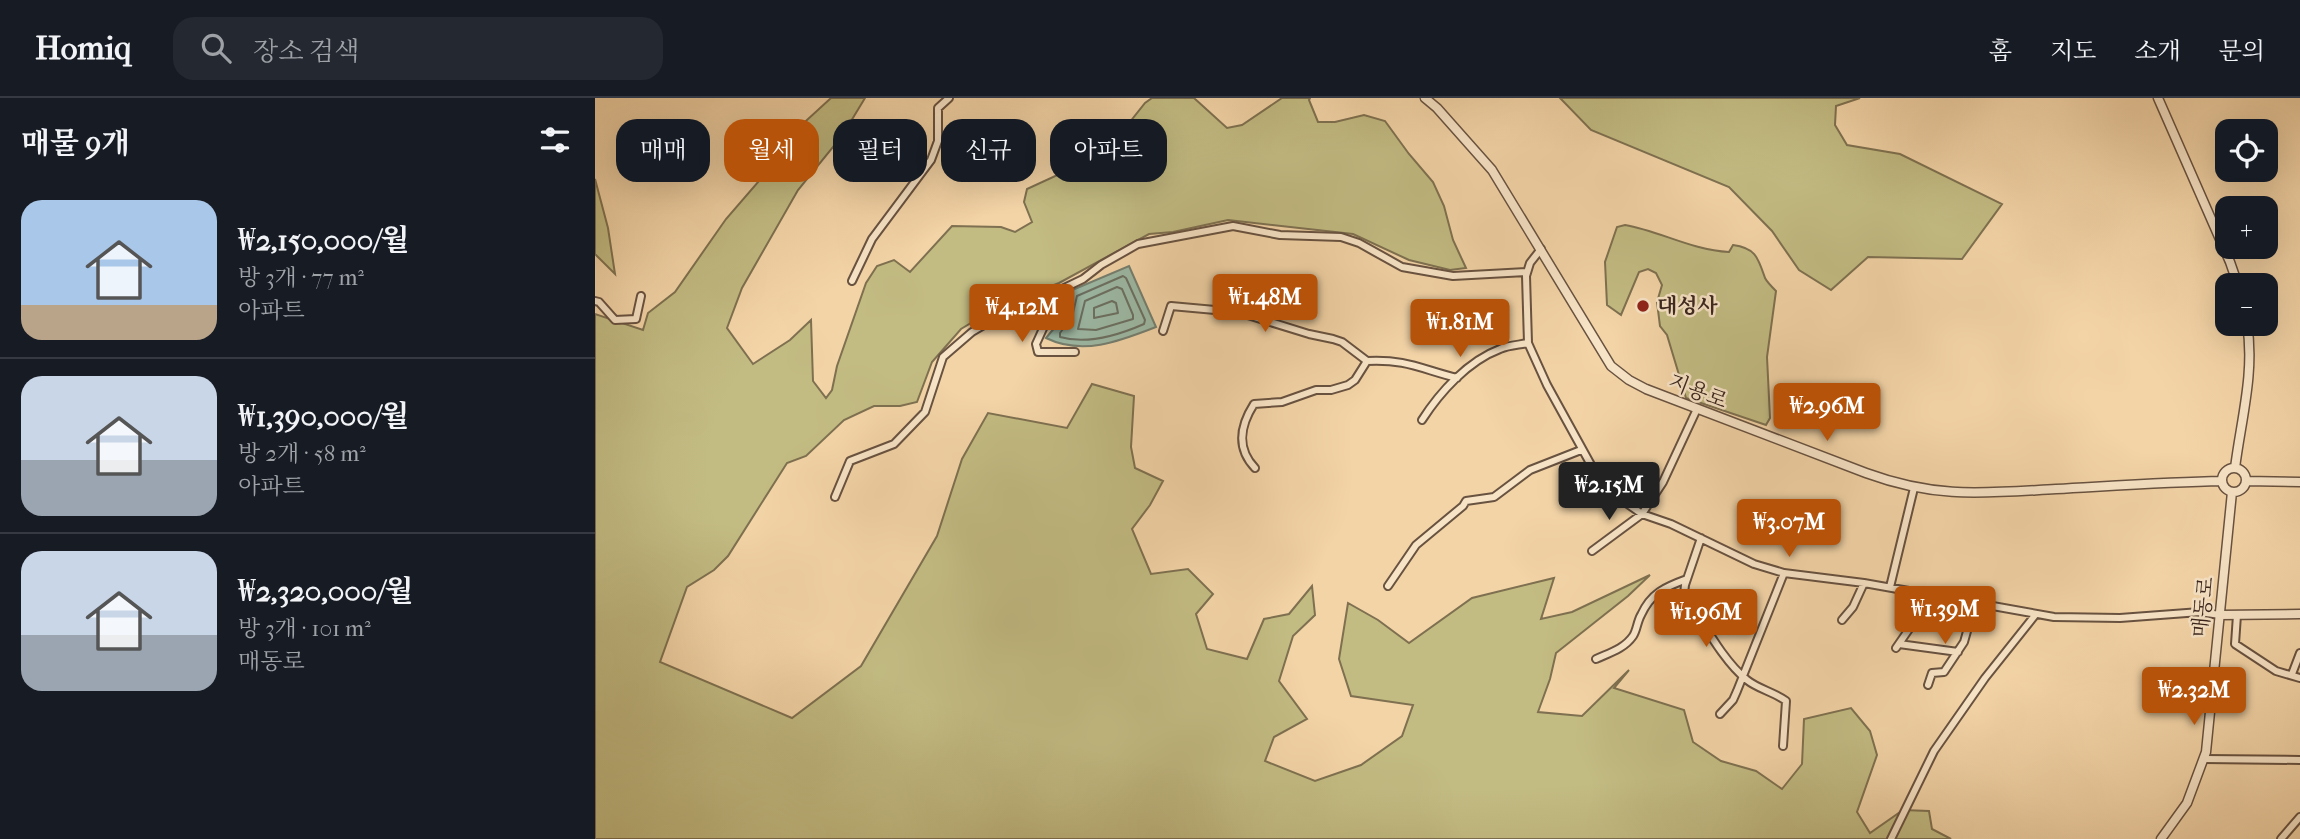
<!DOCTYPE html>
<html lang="ko">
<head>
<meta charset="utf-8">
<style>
	:root { --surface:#171b24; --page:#242831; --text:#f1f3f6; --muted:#9ea1a6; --line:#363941; --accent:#b45309 }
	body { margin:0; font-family:"IM FELL French Canon","Noto Serif KR",serif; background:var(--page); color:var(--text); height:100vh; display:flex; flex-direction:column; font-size:26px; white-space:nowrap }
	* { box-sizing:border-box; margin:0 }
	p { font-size:23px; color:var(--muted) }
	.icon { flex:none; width:38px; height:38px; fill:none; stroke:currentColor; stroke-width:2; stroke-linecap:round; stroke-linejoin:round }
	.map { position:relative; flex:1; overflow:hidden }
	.drawer { display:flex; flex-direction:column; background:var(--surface); width:595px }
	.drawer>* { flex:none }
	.top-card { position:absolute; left:21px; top:21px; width:665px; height:63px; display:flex; gap:14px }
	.tools { position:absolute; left:1620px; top:21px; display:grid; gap:14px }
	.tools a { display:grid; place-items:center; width:63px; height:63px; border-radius:14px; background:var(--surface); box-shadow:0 7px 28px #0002; font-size:35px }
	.price { position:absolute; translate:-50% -60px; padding:0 16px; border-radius:7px; background:var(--accent); color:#fff; font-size:23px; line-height:46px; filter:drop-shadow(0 2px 4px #0008) }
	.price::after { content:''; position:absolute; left:50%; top:42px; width:21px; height:16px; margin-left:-10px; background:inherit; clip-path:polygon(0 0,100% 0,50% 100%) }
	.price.selected { background:#222; color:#fff }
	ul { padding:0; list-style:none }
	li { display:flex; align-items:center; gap:21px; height:175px; padding:0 21px }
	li+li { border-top:2px solid var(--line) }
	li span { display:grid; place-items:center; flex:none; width:196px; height:140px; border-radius:21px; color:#555 }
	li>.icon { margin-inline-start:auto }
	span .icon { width:84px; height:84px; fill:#fffc; stroke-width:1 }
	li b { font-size:30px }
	h2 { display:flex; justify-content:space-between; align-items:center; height:84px; padding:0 21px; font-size:30px }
	.tag { padding:0 24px; border-radius:21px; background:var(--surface); box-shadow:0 7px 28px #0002; font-size:24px; line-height:63px }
	.tag.selected { background:var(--accent); color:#fff }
	header { display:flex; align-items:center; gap:42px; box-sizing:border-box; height:98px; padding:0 35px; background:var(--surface); border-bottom:2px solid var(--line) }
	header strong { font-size:33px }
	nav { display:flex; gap:38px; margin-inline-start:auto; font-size:24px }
	.search { width:490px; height:63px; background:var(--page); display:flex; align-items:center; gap:18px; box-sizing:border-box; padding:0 24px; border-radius:21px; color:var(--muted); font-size:26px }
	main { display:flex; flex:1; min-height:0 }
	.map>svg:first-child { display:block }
</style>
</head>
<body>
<header>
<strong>Homiq</strong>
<div class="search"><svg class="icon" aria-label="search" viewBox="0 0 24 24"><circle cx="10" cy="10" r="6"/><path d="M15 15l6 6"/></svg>장소 검색</div>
<nav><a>홈</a><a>지도</a><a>소개</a><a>문의</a></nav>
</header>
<main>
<section class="drawer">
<h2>매물 9개<svg class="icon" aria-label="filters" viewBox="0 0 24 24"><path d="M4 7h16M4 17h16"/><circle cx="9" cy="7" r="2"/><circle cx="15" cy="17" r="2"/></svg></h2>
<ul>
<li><span style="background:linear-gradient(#a9c7e8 75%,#b9a48a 0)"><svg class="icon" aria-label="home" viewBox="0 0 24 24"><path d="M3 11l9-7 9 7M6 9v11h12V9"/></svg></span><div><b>₩2,150,000/월</b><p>방 3개 · 77 m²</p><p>아파트</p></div></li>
<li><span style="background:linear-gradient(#c9d6e8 60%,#9aa5b1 0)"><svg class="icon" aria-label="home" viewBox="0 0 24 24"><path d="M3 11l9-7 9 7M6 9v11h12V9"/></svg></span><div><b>₩1,390,000/월</b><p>방 2개 · 58 m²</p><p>아파트</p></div></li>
<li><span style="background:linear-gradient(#c9d6e8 60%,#9aa5b1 0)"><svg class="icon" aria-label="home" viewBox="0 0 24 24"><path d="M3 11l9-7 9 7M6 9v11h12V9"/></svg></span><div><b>₩2,320,000/월</b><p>방 3개 · 101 m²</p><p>매동로</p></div></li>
</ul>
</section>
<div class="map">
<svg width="1705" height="741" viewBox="0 0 1705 741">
	<rect width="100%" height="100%" fill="#f3d4a7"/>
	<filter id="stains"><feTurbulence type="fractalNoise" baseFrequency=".00286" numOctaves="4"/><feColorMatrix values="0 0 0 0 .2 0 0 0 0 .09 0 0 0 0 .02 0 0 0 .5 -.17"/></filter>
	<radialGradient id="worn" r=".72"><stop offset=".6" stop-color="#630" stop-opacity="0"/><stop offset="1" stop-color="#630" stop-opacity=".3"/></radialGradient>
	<!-- green -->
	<path fill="#c2bb82" stroke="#7e7050" stroke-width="2" d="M236,0h34l-23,38 -44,54 -56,98 -15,40 26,36 37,-24 21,-20 2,61 13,17 6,-8 5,-24 29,-83 11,-17 17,-6 16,12 42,-46 49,1 14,5 17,-10 -8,-20 3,-13 39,-18 21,5 58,-73 7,-5h42l33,30 15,-3 40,-27h28l-1,2 9,22h17l29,-7 21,6 24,33 24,28 11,24 9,34 13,28 -16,2 -41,-10 -56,-26 -125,-14 -55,12 -24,2 -90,49 -10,4 -20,1 -68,41 -29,33 -15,40 -17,4h-26l-30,14 -38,36 -19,7 -59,93 -14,14 -27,17 -27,75 132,56 69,-52 76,-130 25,-77 26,-46 79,15 25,-44 42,12 -3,51 4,21 28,13 -13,24 -18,24 19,45 37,-5 25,25 -17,20 11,35 40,10 17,-40 25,-5 23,-28 3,29 -22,21 -14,45 28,38 -33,18 -9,24 50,20 46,-16 41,-29 11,-31 -62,-9 -12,-37 9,-56 30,17 31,23 63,-45 82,-20 -13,41 31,-7 78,-37 -22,21 -72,57 -6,26 -12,33 44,4 47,-46 -15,18 70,22 9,32 28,19 35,10 26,18 20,-25 2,-45 47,-11 19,23 7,24 -20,57 13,21 33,-23 26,1 3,18 19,10h-1356v-525l48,16 5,-17 27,-21 51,-73 33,-38 14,-30z
		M965,0h300l-24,8 -1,19 12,20 53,9 102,50 -40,55 -94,-2 -37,33 -32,-20 -27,-39 -43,-44 -138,-57z
		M0,81l13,49 7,46 -20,-20z
		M1030,127c35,6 66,25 104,27l4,-7c23,3 25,13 32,33 2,4 7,9 11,13l-9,66 3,61 -4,7 -80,-27 -19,-63 -7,-9 -3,-24 5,-17 -6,-12 -8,-4 -9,3 -18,43 -14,-10 -2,-43 12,-35z"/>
	<!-- water -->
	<path fill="#9cb8a4" stroke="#757e6e" stroke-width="2" d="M534,168l27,61c-36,14 -73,29 -110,11l20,-24 4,-23z"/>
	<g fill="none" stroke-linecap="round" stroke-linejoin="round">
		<!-- shore -->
		<path stroke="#6b6f61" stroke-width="2" d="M528,178l3,2 19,42 -1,4c-25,11 -56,21 -84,13v-4l12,-16 5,-21z
			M522,189l5,2 11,26v4l-37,11 -18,-1 7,-28z
			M517,203l4,2 2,10 -24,5v-10z"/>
		<!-- minor casing -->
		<g stroke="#685240" stroke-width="10">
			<path id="minor" d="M946,151l-11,14 -4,13 2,67 19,42 49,89 13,17 33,23 29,10 83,40 30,9 80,10 190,34 66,1 80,-6 20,3
				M257,183l20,-42 59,-79 7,-19v-33l11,-10
				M466,191l-25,55 2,8h37
				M0,203l4,1 16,18 21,-1 5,-23
				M568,233l8,-25 44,4 10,-2 84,26 24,5 9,3 25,19c39,-2 54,8 90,17
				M827,322c18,-28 46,-59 78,-71 9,-4 19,-4 28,-6
				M660,370c-19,-20 -15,-42 -1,-64l28,-2 34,-12h15l17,-5 7,-5 12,-19
				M240,399l15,-36 44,-17 31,-32 18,-55 29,-25 34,-20 11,-12 12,-5 29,-4 25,-12 18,-14 37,-21 95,-18 47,9 61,2 18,6 43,24 51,9 74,-4
				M1106,440l-16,47 -1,9c18,26 38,66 63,86 11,9 27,12 39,21l-3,45
				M997,453l50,-37 21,-32 34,-73
				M793,488l28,-41 47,-39 3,-5 28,-4 36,-27 51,-20
				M1295,489l24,-99
				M1642,517l-2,29 41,27 24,7
				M1247,522l11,-13 11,-24
				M1304,546l59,8
				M1301,550l36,-52
				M1001,561c13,-6 28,-10 37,-23 4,-6 4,-14 8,-21 10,-22 24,-28 46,-36
				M1697,576l8,-21
				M1333,587l4,-12 12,-1 20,-30 11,-39
				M1125,616l13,-14 4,-9 47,-118
				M1609,661l96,1
				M1296,741l43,-88 51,-73 51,-64
				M1686,741l19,-22"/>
		</g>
		<!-- tertiary casing -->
		<g stroke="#685240" stroke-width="11">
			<path id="tertiary" d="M830,0l12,10 55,62 119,196 18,14 17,9 220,84c71,26 118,20 190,16 55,-3 111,-7 166,-8
				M1563,0l72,164 8,23
				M1627 382a12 12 0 1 1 24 0a12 12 0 1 1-24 0Z
				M1640,370c6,-48 20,-96 12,-144
				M1651,383l54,1
				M1625,517l80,-1
				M1566,741l26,-36 19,-51 26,-260"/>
		</g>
		<!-- minor -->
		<use href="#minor" stroke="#f7e3c6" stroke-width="6"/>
		<!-- tertiary -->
		<use href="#tertiary" stroke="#f7e3c6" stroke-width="8"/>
	</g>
	<!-- markers -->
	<circle fill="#8f2418" stroke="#f7e3c6" stroke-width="2.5" cx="1048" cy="208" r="7"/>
	<g text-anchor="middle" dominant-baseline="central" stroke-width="5" stroke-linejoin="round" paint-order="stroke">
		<!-- poi labels -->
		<g font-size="21" font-weight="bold" fill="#3a261e" stroke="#f7e3c6" text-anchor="start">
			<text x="1062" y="208">대성사</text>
		</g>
		<!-- street labels -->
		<g font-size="21" fill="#3a261e" stroke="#f7e3c6">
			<text transform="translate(1103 293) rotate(21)">지용로</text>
			<text transform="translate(1608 509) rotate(-84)">매동로</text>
		</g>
	</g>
	<rect width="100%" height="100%" filter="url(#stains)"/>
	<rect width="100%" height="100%" fill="url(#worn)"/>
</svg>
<div class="tools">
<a><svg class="icon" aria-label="locate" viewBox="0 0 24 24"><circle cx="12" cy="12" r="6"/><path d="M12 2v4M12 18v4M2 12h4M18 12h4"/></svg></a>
<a>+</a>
<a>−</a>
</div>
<b class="price" style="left:670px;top:236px">₩1.48M</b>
<b class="price" style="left:427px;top:246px">₩4.12M</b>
<b class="price" style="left:865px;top:261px">₩1.81M</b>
<b class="price" style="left:1232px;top:345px">₩2.96M</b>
<b class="price selected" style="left:1014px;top:424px">₩2.15M</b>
<b class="price" style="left:1194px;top:461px">₩3.07M</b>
<b class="price" style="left:1350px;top:548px">₩1.39M</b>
<b class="price" style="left:1111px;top:551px">₩1.96M</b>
<b class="price" style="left:1599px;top:629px">₩2.32M</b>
<div class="top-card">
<a class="tag">매매</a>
<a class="tag selected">월세</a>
<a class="tag">필터</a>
<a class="tag">신규</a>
<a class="tag">아파트</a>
</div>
</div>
</main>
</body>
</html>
